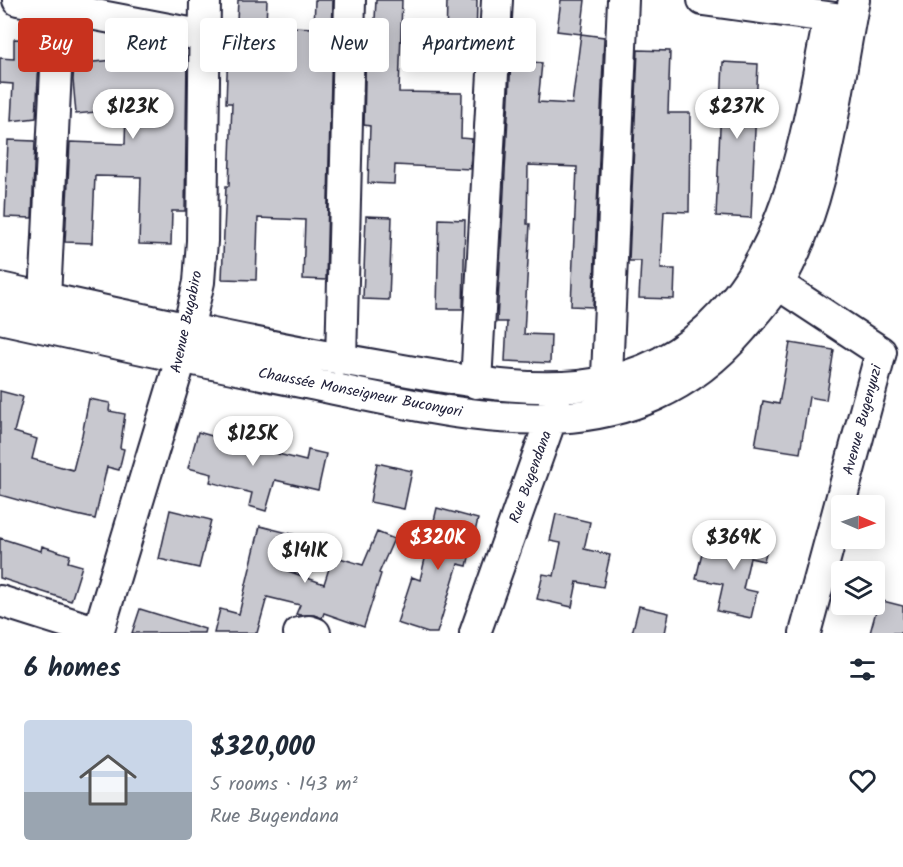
<!DOCTYPE html>
<html lang="en">
<head>
<meta charset="utf-8">
<style>
	:root { --surface:#fff; --page:#f2f2f3; --text:#1f2937; --muted:#747a83; --accent:#c8321e }
	body { margin:0; font-family:Kalam,sans-serif; background:var(--page); color:var(--text); height:100vh; display:flex; flex-direction:column; font-size:22px; white-space:nowrap }
	* { box-sizing:border-box; margin:0 }
	p { font-size:20px; color:var(--muted) }
	.icon { flex:none; width:33px; height:33px; fill:none; stroke:currentColor; stroke-width:2; stroke-linecap:round; stroke-linejoin:round }
	.map { position:relative; height:633px; overflow:hidden }
	.side { display:flex; flex-direction:column; background:var(--surface); flex:1 }
	.side>* { flex:none }
	.top-card { position:absolute; left:18px; top:18px; width:600px; height:54px; display:flex; gap:12px }
	.needle { width:39px; rotate:92deg }
	.fabs { position:absolute; left:831px; top:495px; display:grid; gap:12px }
	.fabs a { display:grid; place-items:center; width:54px; height:54px; border-radius:6px; background:var(--surface); box-shadow:0 3px 15px #0003; font-size:30px }
	.price { position:absolute; translate:-50% -51px; padding:0 14px; border-radius:21px; background:#fff; color:#222; font-size:20px; line-height:39px; filter:drop-shadow(0 2px 3px #0008) }
	.price::after { content:''; position:absolute; left:50%; top:36px; width:18px; height:14px; margin-left:-9px; background:inherit; clip-path:polygon(0 0,100% 0,50% 100%) }
	.price.active { background:var(--accent); color:#fff }
	ul { padding:0; list-style:none }
	li { display:flex; align-items:center; gap:18px; height:150px; padding:0 24px }
	li span { display:grid; place-items:center; flex:none; width:168px; height:120px; border-radius:6px; color:#555 }
	li>.icon { margin-inline-start:auto }
	span .icon { width:72px; height:72px; fill:#fffc; stroke-width:1 }
	li b { font-size:26px }
	h2 { display:flex; justify-content:space-between; align-items:center; height:72px; padding:0 24px; font-size:26px }
	.pill { padding:0 21px; border-radius:6px; background:var(--surface); box-shadow:0 3px 15px #0003; font-size:21px; line-height:54px }
	.pill.active { background:var(--accent); color:#fff }
	.map>svg:first-child { display:block }
</style>
</head>
<body>
<div class="map">
<svg width="903" height="633" viewBox="0 0 903 633">
	<rect width="100%" height="100%" fill="#fff"/>
	<filter id="ink" filterUnits="userSpaceOnUse"><feTurbulence type="fractalNoise" baseFrequency=".0167" numOctaves="2"/><feDisplacementMap in="SourceGraphic" scale="12" xChannelSelector="R" yChannelSelector="G"/><feConvolveMatrix kernelMatrix="1 2 1 2 8 2 1 2 1" color-interpolation-filters="sRGB"/></filter>
	<g filter="url(#ink)">
		<!-- building -->
		<path fill="#c8c8cf" stroke="#22223b" stroke-width="1.5" d="M238,0h29l-1,26 48,2 1,-28h18l-7,280 -23,-1 2,-59 -47,-2 -2,62 -34,-1 4,-93h3l3,-83h-6l3,-82h8z
			M376,0h26l-3,92 63,1 -1,45 11,1 -2,30 -75,-4 -1,19 -26,-1 2,-57 -6,-1 2,-87 8,1z
			M447,0h30l-1,43 -30,-1z
			M561,0h24l-4,34 -24,-3z
			M581,34l23,3 -11,270 -22,-1 6,-139 -49,-2 -1,59h3l-6,110 27,1 -1,28 -45,-2 2,-39h-10l14,-262 31,3 -4,39 34,2z
			M14,39l26,1 -4,78 -25,3 2,-37 -13,-1v-25l14,1z
			M126,46l61,10 -2,155h-13l-1,34 -32,-1 2,-67 -46,-1 -3,67 -27,-1 5,-100 55,2 1,-35 -50,5 -3,-34 1,-16 50,-5z
			M638,50l32,1 -2,62h22l-1,99 -25,-1 -3,58h14l-1,30 -35,-1 2,-37h-12z
			M723,62l35,2 -7,154 -35,-2z
			M8,140l27,1 -3,77 -27,-1z
			M366,216l26,1 -3,83 -26,-1z
			M439,219l26,1 -2,89h-26z
			M790,343l44,7 -8,50 -17,-3 -9,56 -45,-7 8,-45 16,3z
			M0,391l23,6 -9,35 23,7 -5,20 41,11 9,-35 7,-36 21,4 -1,8 16,3 -5,34 4,1 -5,21 -12,-3 -12,52 -45,-10 -50,-14z
			M198,432l21,6 1,-5 20,5 -1,4 19,5v2l48,12 2,-11 18,4 -8,36 -43,-10 -9,31 -17,-5 3,-13 -42,-11 2,-8 -24,-6z
			M377,463l35,8 -8,38 -34,-7z
			M437,508l41,11 -11,47 -9,-2 -21,69h-9l-31,-10 15,-46 8,3z
			M170,510l41,10 -12,48 -40,-9z
			M556,514l34,8 -6,27 26,6 -7,32 -26,-5 -5,25 -35,-8 6,-25 11,2 7,-33 -11,-2z
			M260,526l36,9 -8,36 36,13 9,-28 30,9 14,-33 17,7 -15,34 2,1 -17,53 -40,-14 -2,5 -8,-3h-14l-4,-1 4,-9 -33,-8 -10,36h-43l6,-24 19,5z
			M736,528l34,8 -6,25 -14,-3 -7,31 14,3 -6,26 -34,-7 6,-27 -27,-5 7,-31 27,6z
			M0,538l41,13 1,-5 28,9 -2,7 14,4 -11,35 -71,-23z
			M879,600l24,6v27h-33z
			M639,606l30,7 -4,20h-33z
			M140,609l65,20 -1,4h-72z"/>
		<g fill="none" stroke-linecap="round" stroke-linejoin="round">
			<!-- minor casing -->
			<g stroke="#22223b" stroke-width="34">
				<path id="minor" d="M18,0l187,36
					M703,0l147,20
					M761,273l120,79 -76,281
					M0,288c128,28 257,57 386,79 70,12 153,30 222,14 52,-11 95,-41 127,-82 59,-73 74,-180 92,-270
					M45,298l14,-290
					M0,318c100,22 200,44 301,64 152,30 323,85 441,-53 12,-14 26,-29 36,-45 48,-80 58,-193 76,-284
					M341,360l9,-360
					M476,383l21,-383
					M606,399l17,-399
					M0,601l98,31
					M98,633l83,-274 18,-77 3,-41 3,-241
					M299,633l10,-2 6,2
					M475,633l76,-214 4,-17"/>
			</g>
			<!-- minor -->
			<use href="#minor" stroke="#fff" stroke-width="30"/>
		</g>
	</g>
	<g text-anchor="middle" dominant-baseline="central" stroke-width="4.5" stroke-linejoin="round" paint-order="stroke">
		<!-- street labels -->
		<g font-size="15" fill="#22223b" stroke="#fff">
			<text transform="translate(187 322) rotate(-78)">Avenue Bugabiro</text>
			<text transform="translate(360 393) rotate(11)">Chaussée Monseigneur Buconyori</text>
			<text transform="translate(863 420) rotate(-75)">Avenue Bugenyuzi</text>
			<text transform="translate(531 477) rotate(-70)">Rue Bugendana</text>
		</g>
	</g>
</svg>
<div class="fabs">
<a><svg class="needle" viewBox="-14 -14 28 28"><path d="M0-13l5 13h-10z" fill="#e53935"/><path d="M0 13l5-13h-10z" fill="#747a83"/></svg></a>
<a><svg class="icon" aria-label="layers" viewBox="0 0 24 24"><path d="M12 4l9 5-9 5-9-5zM3 14l9 5 9-5"/></svg></a>
</div>
<b class="price" style="left:133px;top:140px">$123K</b>
<b class="price" style="left:737px;top:140px">$237K</b>
<b class="price" style="left:253px;top:467px">$125K</b>
<b class="price active" style="left:438px;top:571px">$320K</b>
<b class="price" style="left:734px;top:571px">$369K</b>
<b class="price" style="left:305px;top:584px">$141K</b>
<div class="top-card">
<a class="pill active">Buy</a>
<a class="pill">Rent</a>
<a class="pill">Filters</a>
<a class="pill">New</a>
<a class="pill">Apartment</a>
</div>
</div>
<section class="side">
<h2>6 homes<svg class="icon" aria-label="filters" viewBox="0 0 24 24"><path d="M4 7h16M4 17h16"/><circle cx="9" cy="7" r="2"/><circle cx="15" cy="17" r="2"/></svg></h2>
<ul>
<li><span style="background:linear-gradient(#c9d6e8 60%,#9aa5b1 0)"><svg class="icon" aria-label="home" viewBox="0 0 24 24"><path d="M3 11l9-7 9 7M6 9v11h12V9"/></svg></span><div><b>$320,000</b><p>5 rooms · 143 m²</p><p>Rue Bugendana</p></div><svg class="icon" aria-label="heart" viewBox="0 0 24 24"><path d="M12 20l-8-8c-3-5 5-10 8-4 3-6 11-1 8 4z"/></svg></li>
</ul>
</section>
</body>
</html>
